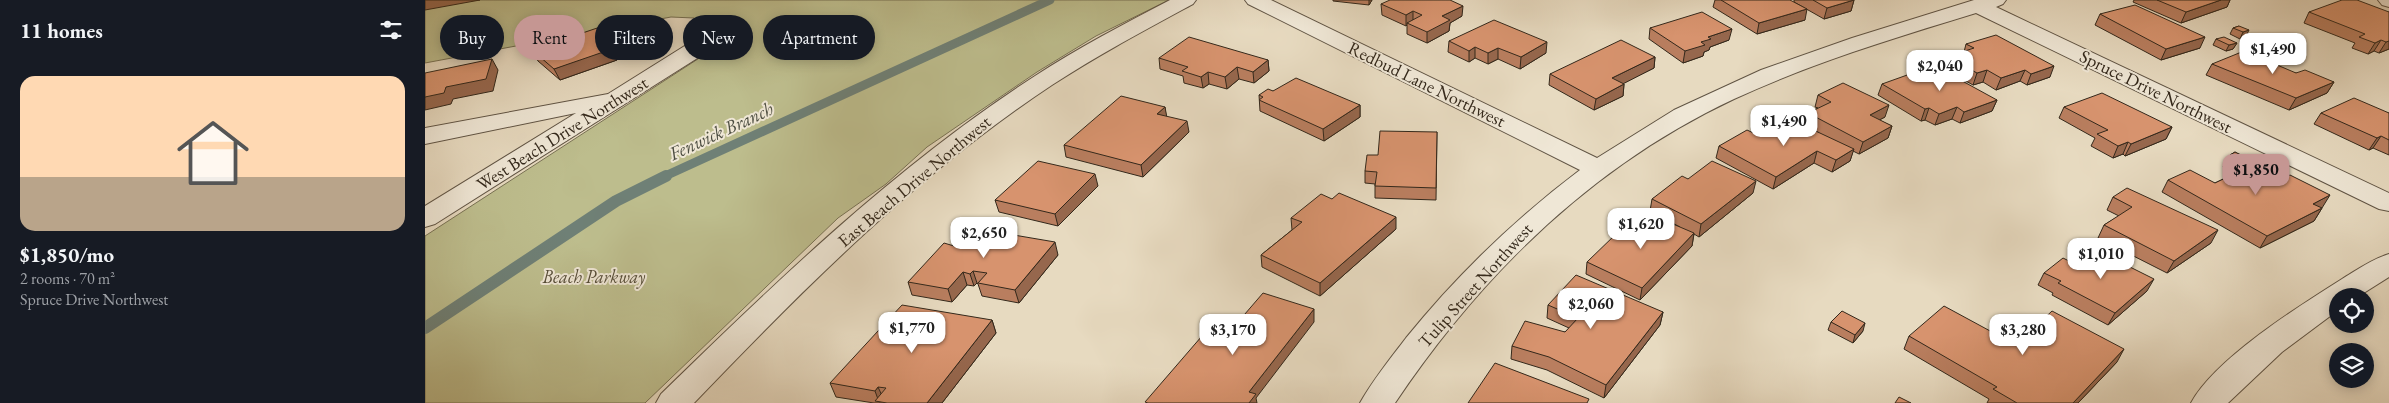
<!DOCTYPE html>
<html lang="en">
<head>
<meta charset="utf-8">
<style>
	:root { --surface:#171b24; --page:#242831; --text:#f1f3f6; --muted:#9ea1a6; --accent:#c59692 }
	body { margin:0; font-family:"EB Garamond",serif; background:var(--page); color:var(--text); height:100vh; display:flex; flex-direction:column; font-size:19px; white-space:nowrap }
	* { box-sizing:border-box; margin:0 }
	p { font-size:16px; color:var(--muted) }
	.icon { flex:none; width:28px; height:28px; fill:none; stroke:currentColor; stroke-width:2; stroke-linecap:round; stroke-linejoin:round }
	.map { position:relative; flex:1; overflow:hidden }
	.panel { display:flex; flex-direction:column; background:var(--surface); width:425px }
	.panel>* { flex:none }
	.top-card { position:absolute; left:15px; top:15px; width:475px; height:45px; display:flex; gap:10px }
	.controls { position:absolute; left:1904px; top:288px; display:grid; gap:10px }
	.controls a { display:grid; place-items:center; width:45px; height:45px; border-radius:50%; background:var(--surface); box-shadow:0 2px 12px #0003; font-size:25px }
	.price { position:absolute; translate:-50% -42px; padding:0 11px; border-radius:10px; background:#fff; color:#222; font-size:16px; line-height:32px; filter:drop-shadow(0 1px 2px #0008) }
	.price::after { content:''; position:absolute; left:50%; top:30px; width:15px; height:11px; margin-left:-8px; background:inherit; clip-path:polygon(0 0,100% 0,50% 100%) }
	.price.on { background:var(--accent); color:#111 }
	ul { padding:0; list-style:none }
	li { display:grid; align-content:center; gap:10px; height:265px; padding:0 20px }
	li span { display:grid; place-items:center; height:155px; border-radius:15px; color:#555 }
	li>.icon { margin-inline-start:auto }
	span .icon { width:90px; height:90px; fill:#fffc; stroke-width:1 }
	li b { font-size:21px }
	h2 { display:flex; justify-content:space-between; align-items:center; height:60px; padding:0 20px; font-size:21px }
	.chip { padding:0 18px; border-radius:22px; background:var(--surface); box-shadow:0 2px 12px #0003; font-size:18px; line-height:45px }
	.chip.on { background:var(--accent); color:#111 }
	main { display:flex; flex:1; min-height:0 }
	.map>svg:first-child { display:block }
</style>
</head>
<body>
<main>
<section class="panel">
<h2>11 homes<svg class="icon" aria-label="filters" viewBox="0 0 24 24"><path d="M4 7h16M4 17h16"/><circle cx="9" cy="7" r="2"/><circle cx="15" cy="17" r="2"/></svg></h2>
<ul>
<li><span style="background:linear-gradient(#ffd9b3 65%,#b9a48a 0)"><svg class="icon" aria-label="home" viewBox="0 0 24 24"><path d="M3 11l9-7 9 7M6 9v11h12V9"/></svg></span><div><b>$1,850/mo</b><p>2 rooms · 70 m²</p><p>Spruce Drive Northwest</p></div></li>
</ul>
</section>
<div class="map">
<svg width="1964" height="403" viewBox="0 0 1964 403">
	<rect width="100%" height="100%" fill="#e7dac0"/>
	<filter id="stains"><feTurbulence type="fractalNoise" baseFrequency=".004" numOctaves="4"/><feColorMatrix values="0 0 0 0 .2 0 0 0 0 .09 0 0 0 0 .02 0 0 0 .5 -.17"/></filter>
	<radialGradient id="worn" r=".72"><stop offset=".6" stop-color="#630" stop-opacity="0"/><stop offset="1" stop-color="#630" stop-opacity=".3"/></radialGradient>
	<!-- green -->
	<path fill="#bdbd8d" stroke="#787254" d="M42,0h702l-73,36 -59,36 -110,75 -41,37 -48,34 -193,185h-220v-167l279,-181 -10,-37 -23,-1 -246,46v-56z"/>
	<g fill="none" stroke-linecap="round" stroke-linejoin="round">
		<!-- stream-far1 -->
		<path stroke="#6f8076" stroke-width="9" d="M238,177l387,-177"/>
		<!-- stream -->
		<path stroke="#6f8076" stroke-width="12" d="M0,328l191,-127 50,-25"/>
		<!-- minor casing -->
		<g stroke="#605444" stroke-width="2">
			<path id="minor" d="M745,0h26l-3,4c-48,26 -95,51 -141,81 -133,88 -248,203 -358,318h-38l5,-9c117,-114 236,-229 374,-318 43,-28 89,-52 135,-76z
				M820,0h26l326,158 77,-48 87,-40 91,-32 122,-38h32l-3,4 -7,3 393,186v18l-10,-2 -403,-196c-82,25 -164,50 -242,86 -141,66 -253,176 -339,304h-35c13,-23 30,-44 46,-65 51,-63 109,-119 174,-168l-332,-166z
				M1953,0h11v7l-7,-2z
				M274,40l8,2 3,5 -3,5 -272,172 -10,3v-21l151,-93 -151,31v-16l183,-34 83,-52z
				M1964,254v23l-30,19h-22v15l-55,41 -54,51h-37c24,-44 108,-97 151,-124 15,-9 30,-20 47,-25z"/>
		</g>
		<!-- minor -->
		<use href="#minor" fill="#efe7d6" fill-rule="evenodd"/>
	</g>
	<!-- wall -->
	<path fill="#b97e5f" stroke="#33281b" d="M908,0h39l-3,5 -36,-4z
		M1290,0h75l15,20 -48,14 -44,-27z
		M1369,0h60l-3,11 -27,8 -30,-17z
		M1709,0h96l-3,7 -46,16 -48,-21z
		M956,4l81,12 -12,7 -1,8 -22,12 -20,-9v-9l-1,1 -24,-11z
		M1884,12h80v37l-10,4 -5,-2 -6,3 -16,-6 3,-5 -51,-20z
		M1675,14l100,34 -39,12 -66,-35z
		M1814,26l7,10 -6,3 -10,-5 3,-6z
		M1225,28l79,12 -19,7 -1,3 -5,2 -1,4 -20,7 -34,-24z
		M1791,39l21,4 -4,6 -7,2 -13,-6z
		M1024,41l97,12 -26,16 -22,-10 -10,5 -13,-6 -6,4 -21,-10z
		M1541,44l84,33 -23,8 -7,-4 -24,9 -13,-8 -10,3 -30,-17 4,-11 17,-5z
		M218,48l-27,10 1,2 -57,20 -22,-19 -6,-11z
		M1230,57l-1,11 -31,15 1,1 -1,12 -29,14 -45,-25 1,-11z
		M734,58l109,2 1,11 -15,12 -15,-4 -12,10 -18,-5 -6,4 -19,-5 -1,-7 -23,-7z
		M1787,64l84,9 38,9 -7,11 -38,17 -83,-35z
		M1494,79l78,21 -5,11 -32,12 -8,-4 -17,6 -10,-5 -4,1 -43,-26 4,-11z
		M848,91l87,14v12l-36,24 -64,-30 -1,-16z
		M1393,95l67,22 -6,3 13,6 -4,12 -29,16 -6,-3 -3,10 -18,11 -18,-9 -41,26 -57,-31 3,-12 41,-10 59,-3 -14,-8 3,-12 10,-5 -3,-1z
		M740,107l1,9 23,16 -46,45 -77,-20 -2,-12z
		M1639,107l108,20 -6,12 -41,17 -2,-2 -10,4 -22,-12 4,-8 -36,-20z
		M1896,113h68v42l-16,-7 -4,2 -55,-26z
		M1012,132l-1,68 -61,-2v-14l-10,-1v-12l13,-16z
		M1810,152l87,56 -8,13 -54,27 -98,-56 6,-12 47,3 21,-10 -13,-6 7,-12z
		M1263,179l65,14 -54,44 -5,-3 -2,12 -52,54 -54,-26 1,-12 36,-27 57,-8 -30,-16 2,-12z
		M673,186l-40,40 -59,-14 -4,-12z
		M1688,197l98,46 -44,30 -69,-35 6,-13 15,-9 -12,-6z
		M866,218l105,11 -76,67 -58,-29 -1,-12 31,-25z
		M581,229l1,5 51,21 -39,48 -37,-7 -4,-12 -1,-1 -3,3 -7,-1 -15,17 -40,-7 -4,-13 46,-36 7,-8 -1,-3z
		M1654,266l68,25 -39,34 -56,-30 1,-2 -15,-8 6,-12z
		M1123,305l115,7 -3,13 -56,73 -57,-28 -36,-11 1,-13 53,-14 4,-4 -22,-10z
		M567,320l4,13 -54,70h-68l-38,-6 -6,-14z
		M1406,322l32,9 -10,12 -25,-13z
		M1484,336l107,9 101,17 -39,41h-91l2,-4 -85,-50z"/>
	<!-- shaded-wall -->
	<path fill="#96674d" stroke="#33281b" d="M0,0h55l-55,10z
		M944,0h3l-3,5z
		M1429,0l-3,11 -27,8 3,-11z
		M1796,0h9l-3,7 -46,16 5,-11z
		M1038,6l-1,10 -12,7 -1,8 -22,12v-11l15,-16z
		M1382,9l-2,11 -48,14 2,-11z
		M988,11v11l-6,1v2l-1,1v-11z
		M1307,29l-3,11 -19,7 -1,3 -5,2 -1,4 -20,7 2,-12 23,-14z
		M1824,30l-3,6 -6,3 3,-7z
		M213,37l5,11 -27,10 1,2 -57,20 -6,-11 55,-22z
		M1780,37l-5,11 -39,12 5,-11z
		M1956,40l-7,11 -6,3 7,-11z
		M1964,41v8l-10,4 7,-11z
		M1122,42l-1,11 -26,16 1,-12z
		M1812,43l-4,6 -7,2 3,-6z
		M1050,47v11l-6,4v-11z
		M1073,48v11l-10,5v-11z
		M1230,57l-1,11 -43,22 1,-12z
		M67,59l6,11 -5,21 -40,8 -2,5 -26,6v-13l21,-10z
		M843,60l1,11 -15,12 -1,-11z
		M1629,66l-4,11 -23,8 4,-11z
		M812,67l2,12 -12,10 -2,-12z
		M1562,70l-4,12 -10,3 4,-12z
		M1600,70l-5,11 -24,9 5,-12z
		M783,72l1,12 -6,4 -2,-11z
		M1909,82l-7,11 -38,17 7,-12z
		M1199,84l-1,12 -29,14 2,-11z
		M1572,100l-5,11 -32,12 4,-11z
		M935,105v12l-36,24 -1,-12z
		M1464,105l-4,12 -19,10 4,-12z
		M740,107l2,11 -10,-4z
		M1532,107l-5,12 -17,6 4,-11z
		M1504,108l-4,12 -4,1 4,-12z
		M762,121l2,11 -46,45 -2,-12z
		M1467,126l-4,12 -29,16 4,-12z
		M1747,127l-6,12 -41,17 6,-12z
		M1956,136l-8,12 -4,2 8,-12z
		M1703,142l-5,12 -10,4 5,-12z
		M1429,149l-4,12 -18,11 4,-12z
		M1392,151l-3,12 -41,26 3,-12z
		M670,174l3,12 -40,40 -3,-12z
		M1331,181l-3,12 -54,44 2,-13z
		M1905,195l-8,13 -17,8 8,-12z
		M1897,208l-8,13 -54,27 7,-12z
		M971,217v12l-76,67v-13z
		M581,229l4,12 -8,-8z
		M1793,230l-7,13 -44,30 7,-12z
		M1269,233l-2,13 -52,54 2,-12z
		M630,242l3,13 -39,48 -4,-13z
		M548,271l4,12 -3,3 -4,-12z
		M538,272l4,13 -15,17 -4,-13z
		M1729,279l-7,12 -39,34 7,-12z
		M889,309v13l-58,76 1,5h-8v-11z
		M1238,312l-3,13 -56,73 2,-13z
		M567,320l4,13 -54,70h-15z
		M1440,323l-2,8 -10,12 2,-8z
		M1699,349l-7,13 -39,41h-5z
		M453,387l6,13 -5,2 -4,-11z"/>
	<!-- building -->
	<path fill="#d7936e" stroke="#33281b" d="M965,0h60l13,6 -21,10 8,4 -23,12 -20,-9 15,-8 -9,-4 -7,4 -25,-11z
		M1296,0h69l17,9 -48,14z
		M1388,0h41l-27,8z
		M1732,0h64l-35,12z
		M1917,0h15l32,12v29l-3,1 -5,-2 -6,3 -16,-6 6,-3 -56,-22z
		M1710,5l70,32 -39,12 -66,-35z
		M1277,12l30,17 -24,8 3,2 -10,3 4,3 -20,6 -35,-23z
		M1069,20l53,22 -26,15 -23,-9 -10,5 -13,-6 -6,4 -20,-10z
		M193,21l20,16 -29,10 3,2 -58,20 -22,-19z
		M1814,26l10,4 -6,2 -10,-4z
		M1571,35l58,31 -23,8 -6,-4 -24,8 -14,-8 -10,3 -30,-16 27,-9 -8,-4z
		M764,37l79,23 -15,12 -16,-5 -12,10 -17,-5 -7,5 -19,-6 6,-4 -29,-9z
		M1799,37l13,6 -8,2 -13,-6z
		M1196,40l34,17 -43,21 12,6 -28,15 -46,-25z
		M1819,51l52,22 9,-3 29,12 -38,16 -84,-34z
		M67,59l-6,20 -40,8 -2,6 -19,4v-24z
		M1519,71l53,29 -33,12 -7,-5 -18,7 -10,-6 -4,1 -43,-25 28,-10 9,5z
		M871,78l64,27 -37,24 -64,-29 4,-3 -4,-2 9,-6 5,2z
		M1418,83l46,22 -19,10 22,11 -29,16 -55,-29 23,-11 -13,-7z
		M1677,93l70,34 -41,17 -3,-2 -10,4 -21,-12 11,-4 -44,-23z
		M696,96l44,11 -8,7 30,7 -46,44 -77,-20z
		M1929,98l35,15v27l-8,-4 -4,2 -56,-25z
		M1365,119l64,30 -18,11 -19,-9 -41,26 -57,-31 28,-16 13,6z
		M955,131l57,1 -1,56 -61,-2 2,-14 -12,-1 2,-16h11z
		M1810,152l51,25 4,-2 40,20 -17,9 9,4 -55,28 -99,-56 22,-10 25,13 37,-18 -22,-10z
		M613,161l57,13 -40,40 -60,-14z
		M1287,161l44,20 -55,43 -49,-25 30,-23 6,3z
		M1702,188l91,42 -44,31 -70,-36 28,-18 -19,-10z
		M914,193l57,24 -76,66 -59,-28 41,-33 -11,-4 30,-24 11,5z
		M1222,213l47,20 -52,55 -55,-26 30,-29 6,2z
		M547,223l34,6 -4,4 53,9 -40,48 -37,-7 9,-10 -14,-2 -3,3 -7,-2 -15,17 -40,-7 36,-39 10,3 9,-10 -3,-1z
		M1673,251l56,28 -39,34 -57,-30 3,-2 -17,-8 19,-15 16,8z
		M1151,275l87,37 -57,73 -57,-28 -37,-11 13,-25 40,11 13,-14 -30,-13z
		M838,293l51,16 -65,83 7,2 -7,9h-101l-3,-1 63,-73 18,7z
		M477,305l90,15 -65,83h-40l-12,-2 11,-13 -8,-1 -3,4 -45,-8z
		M1519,306l72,39 36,-34 72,38 -51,54h-56l-24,-14 4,-2 -88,-51z
		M1417,311l23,12 -10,12 -24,-13z
		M1070,363l94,36 -2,4h-119z
		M1474,397l12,6h-16z"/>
	<g text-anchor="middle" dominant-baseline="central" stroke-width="4" stroke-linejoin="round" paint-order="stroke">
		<!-- street labels -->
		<g font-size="18" fill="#33281b" stroke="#efe7d6">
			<text transform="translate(1002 84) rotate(26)">Redbud Lane Northwest</text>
			<text transform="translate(1731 91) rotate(26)">Spruce Drive Northwest</text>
			<text transform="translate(137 133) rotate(-32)">West Beach Drive Northwest</text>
			<text transform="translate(489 181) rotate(-40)">East Beach Drive Northwest</text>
			<text transform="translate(1050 285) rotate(-48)">Tulip Street Northwest</text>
		</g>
		<!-- park labels -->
		<g font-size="18" font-style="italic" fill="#564d38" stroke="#efe7d6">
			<text x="169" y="276">Beach Parkway</text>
		</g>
		<!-- water labels -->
		<g font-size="19" font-style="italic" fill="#4c4d41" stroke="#efe7d6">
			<text transform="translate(296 131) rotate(-25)">Fenwick Branch</text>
		</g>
	</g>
	<rect width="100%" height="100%" filter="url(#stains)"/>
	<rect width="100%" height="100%" fill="url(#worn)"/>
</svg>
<div class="controls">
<a><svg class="icon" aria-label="locate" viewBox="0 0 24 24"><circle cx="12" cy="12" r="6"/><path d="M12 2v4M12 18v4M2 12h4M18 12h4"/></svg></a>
<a><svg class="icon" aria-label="layers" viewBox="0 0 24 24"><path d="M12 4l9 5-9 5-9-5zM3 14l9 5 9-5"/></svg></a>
</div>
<b class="price" style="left:1848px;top:75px">$1,490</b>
<b class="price" style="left:1515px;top:92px">$2,040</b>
<b class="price" style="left:1359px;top:147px">$1,490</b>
<b class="price on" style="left:1831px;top:196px">$1,850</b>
<b class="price" style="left:1216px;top:250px">$1,620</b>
<b class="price" style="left:559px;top:259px">$2,650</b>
<b class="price" style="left:1676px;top:280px">$1,010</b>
<b class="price" style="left:1166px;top:330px">$2,060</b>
<b class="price" style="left:487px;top:354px">$1,770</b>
<b class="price" style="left:808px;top:356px">$3,170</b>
<b class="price" style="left:1598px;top:356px">$3,280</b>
<div class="top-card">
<a class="chip">Buy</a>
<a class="chip on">Rent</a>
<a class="chip">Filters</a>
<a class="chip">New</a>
<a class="chip">Apartment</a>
</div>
</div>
</main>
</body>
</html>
